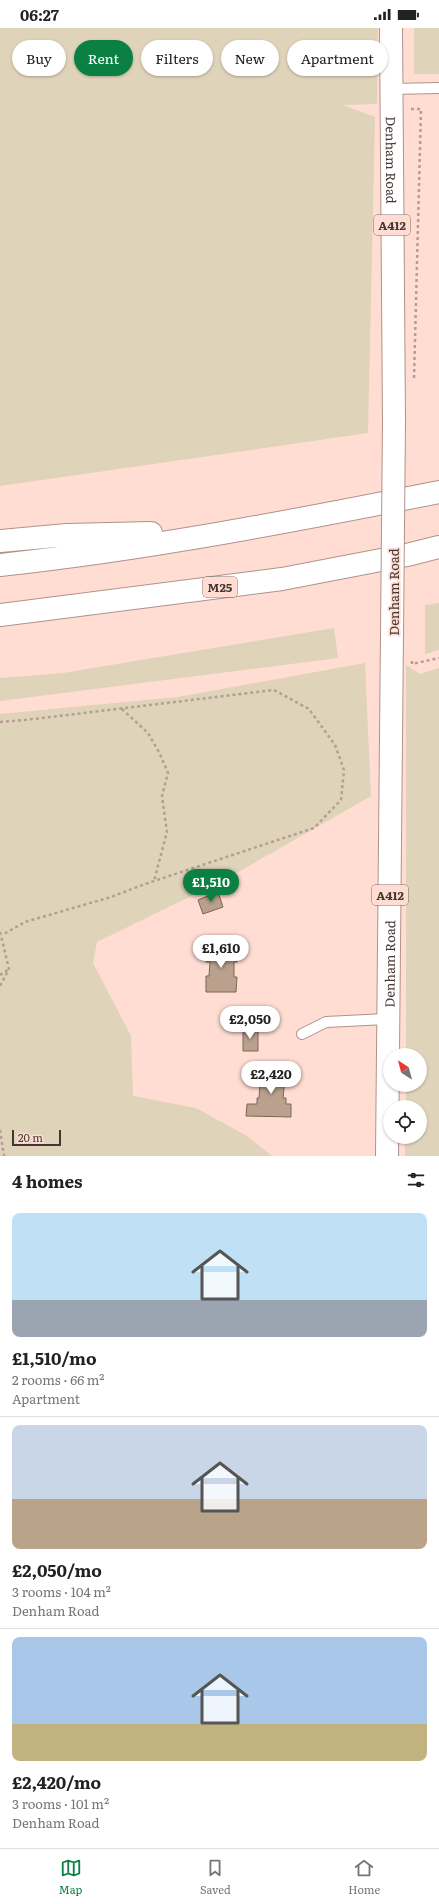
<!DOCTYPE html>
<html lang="en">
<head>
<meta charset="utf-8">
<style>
	:root { --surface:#fff; --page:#f6f6f6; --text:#222; --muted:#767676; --line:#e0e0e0; --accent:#0b8043 }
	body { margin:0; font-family:Literata,serif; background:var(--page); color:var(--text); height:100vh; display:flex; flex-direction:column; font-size:15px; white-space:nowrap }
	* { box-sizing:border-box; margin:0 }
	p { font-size:13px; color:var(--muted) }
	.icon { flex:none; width:22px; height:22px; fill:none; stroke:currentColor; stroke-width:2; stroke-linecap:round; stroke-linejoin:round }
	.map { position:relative; height:1128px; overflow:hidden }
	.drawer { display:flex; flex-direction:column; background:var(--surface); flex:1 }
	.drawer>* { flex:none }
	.hud { position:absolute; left:12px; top:12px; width:415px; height:36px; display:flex; gap:8px }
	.needle { width:26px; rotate:324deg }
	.controls { position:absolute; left:383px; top:1020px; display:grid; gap:8px }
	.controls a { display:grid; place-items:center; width:44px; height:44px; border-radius:50%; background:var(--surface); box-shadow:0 1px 3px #0004; font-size:20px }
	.scale { position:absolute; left:12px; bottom:10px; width:49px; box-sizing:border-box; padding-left:4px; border:2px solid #443733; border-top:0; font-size:11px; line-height:14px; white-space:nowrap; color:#443733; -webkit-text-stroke:3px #ffddd3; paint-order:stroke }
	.price { position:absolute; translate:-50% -34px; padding:0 9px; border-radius:14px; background:#fff; color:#222; font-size:13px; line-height:26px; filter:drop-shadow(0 1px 2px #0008) }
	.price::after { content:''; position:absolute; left:50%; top:24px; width:12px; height:9px; margin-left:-6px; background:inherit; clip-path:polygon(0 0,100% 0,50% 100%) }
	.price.active { background:var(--accent); color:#fff }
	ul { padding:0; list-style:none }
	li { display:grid; align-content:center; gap:8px; height:212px; padding:0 12px }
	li+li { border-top:1px solid var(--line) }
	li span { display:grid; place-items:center; height:124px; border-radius:8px; color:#555 }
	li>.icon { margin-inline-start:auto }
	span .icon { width:72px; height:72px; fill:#fffc; stroke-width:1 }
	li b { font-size:17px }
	h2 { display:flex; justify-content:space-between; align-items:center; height:48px; padding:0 12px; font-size:17px }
	.chip { padding:0 14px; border-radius:18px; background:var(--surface); box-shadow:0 1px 3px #0004; font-size:14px; line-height:36px }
	.chip.active { background:var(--accent); color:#fff }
	.status { display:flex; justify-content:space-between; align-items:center; height:28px; padding:0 20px; background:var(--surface); direction:ltr }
	.status svg { height:11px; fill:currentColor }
	.tab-bar { display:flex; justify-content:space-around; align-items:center; height:56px; border-top:1px solid var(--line); background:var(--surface); font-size:11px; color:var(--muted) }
	.tab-bar a { display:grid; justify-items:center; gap:2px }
	.tab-bar .active { color:var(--accent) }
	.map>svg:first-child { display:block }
</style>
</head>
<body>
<div class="status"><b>06:27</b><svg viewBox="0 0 49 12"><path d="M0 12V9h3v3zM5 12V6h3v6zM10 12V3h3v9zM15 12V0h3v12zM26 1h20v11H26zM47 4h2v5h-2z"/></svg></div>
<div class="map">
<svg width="439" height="1128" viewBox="0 0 439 1128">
	<rect width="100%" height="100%" fill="#ffddd3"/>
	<!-- green -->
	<path fill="#dfd3ba" d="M0,0h378l-1,76 -34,1 32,12 -7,316 -368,53z
		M414,0h25v46h-25z
		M439,575v47l-14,4v-49z
		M334,600l4,30 -338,43v-23l63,-5z
		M365,635l6,133 -143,82 -131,64 -4,21 38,73 2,60 63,12 51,28 25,20h-272v-442l178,-17z
		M406,637l14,9 19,-6v488h-34v-19h15v-30h-14v-22h14v-30h-14z"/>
	<!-- building -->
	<path fill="#b9a18d" stroke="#7d6654" d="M218,864l5,15 -20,7 -5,-14z
		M206,917l31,1v16h-3v15h3l-1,15h-30v-16h3l1,-14h-4z
		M243,1002h15v21h-15z
		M257,1040h29l-3,30h3v6h5v13l-45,-1 1,-12h10v-6h2l1,-14h-3z"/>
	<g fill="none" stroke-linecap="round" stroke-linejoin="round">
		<!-- service casing -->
		<g stroke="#b19289" stroke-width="12">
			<path id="service" d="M391,61l48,-1
				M302,1006l24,-12 61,-3"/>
		</g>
		<!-- primary casing -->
		<g stroke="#b19289" stroke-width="24">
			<g id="primary">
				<path id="s1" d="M391,0l3,394"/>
				<path id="s2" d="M387,1128l5,-523"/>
			</g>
		</g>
		<!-- motorway casing -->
		<g stroke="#b19289" stroke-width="24">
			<path id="motorway" d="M0,513l67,-6 84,-2
				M0,537c148,-16 293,-44 439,-73
				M0,587l282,-36 125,-24 32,-8"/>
		</g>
		<!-- path -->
		<path stroke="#b79d95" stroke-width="2.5" stroke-dasharray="3 3" stroke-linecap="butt" d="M411,81h10l-7,269
			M412,633v3l27,-6
			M122,681l26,24 12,21 8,19 -6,23 5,36 -13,49
			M0,694l34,-3 240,-29 35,19 26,36 9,25 -3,30 -27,28 -169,56 -34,13 -86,25 -23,13
			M0,904l9,37 -9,17
			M0,947l9,-6
			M0,1102l4,26"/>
		<!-- service -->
		<use href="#service" stroke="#fff" stroke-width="10"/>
		<!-- primary -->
		<use href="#primary" stroke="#fff" stroke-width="22"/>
		<!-- motorway -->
		<use href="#motorway" stroke="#fff" stroke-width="22"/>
		<!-- primary-bridge casing -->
		<g stroke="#b19289" stroke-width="24" stroke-linecap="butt">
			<path id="primary-bridge" d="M392,605l2,-211"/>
		</g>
		<!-- primary-bridge -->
		<use href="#primary-bridge" stroke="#fff" stroke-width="22"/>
	</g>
	<g text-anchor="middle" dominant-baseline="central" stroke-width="3.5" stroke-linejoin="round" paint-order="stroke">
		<!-- shield labels -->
		<g fill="#ffddd3" stroke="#7c6963" stroke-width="1">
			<rect x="374" y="187" width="36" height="20" rx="3"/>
			<rect x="203" y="549" width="34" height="20" rx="3"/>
			<rect x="372" y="857" width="36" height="20" rx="3"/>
		</g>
		<g font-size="12" font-weight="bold" fill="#443733">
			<text x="392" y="197">A412</text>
			<text x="220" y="559">M25</text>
			<text x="390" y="867">A412</text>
		</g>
		<!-- street labels -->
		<g font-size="13" fill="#443733" stroke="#ffddd3">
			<text stroke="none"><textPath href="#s1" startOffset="132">Denham Road</textPath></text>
			<text transform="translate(393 564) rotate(-90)">Denham Road</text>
			<text stroke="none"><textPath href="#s2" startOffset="192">Denham Road</textPath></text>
		</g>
	</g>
</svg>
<div class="controls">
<a><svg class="needle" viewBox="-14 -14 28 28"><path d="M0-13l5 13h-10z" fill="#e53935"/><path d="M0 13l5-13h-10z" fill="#767676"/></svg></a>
<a><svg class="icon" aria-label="locate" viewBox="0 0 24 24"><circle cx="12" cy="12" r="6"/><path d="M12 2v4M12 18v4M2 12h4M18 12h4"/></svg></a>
</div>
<div class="scale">20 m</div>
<b class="price active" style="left:211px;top:875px">£1,510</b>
<b class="price" style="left:221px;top:941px">£1,610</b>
<b class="price" style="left:250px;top:1012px">£2,050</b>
<b class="price" style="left:271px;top:1067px">£2,420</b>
<div class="hud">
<a class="chip">Buy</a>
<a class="chip active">Rent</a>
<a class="chip">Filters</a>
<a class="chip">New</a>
<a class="chip">Apartment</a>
</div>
</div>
<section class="drawer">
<h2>4 homes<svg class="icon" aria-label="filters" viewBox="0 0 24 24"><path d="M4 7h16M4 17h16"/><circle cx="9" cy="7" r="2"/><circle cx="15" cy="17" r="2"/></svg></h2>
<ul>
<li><span style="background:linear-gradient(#bfe0f5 70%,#9aa5b1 0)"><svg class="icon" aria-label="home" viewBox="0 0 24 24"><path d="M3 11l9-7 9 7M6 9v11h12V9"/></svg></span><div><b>£1,510/mo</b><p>2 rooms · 66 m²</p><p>Apartment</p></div></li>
<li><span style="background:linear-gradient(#c9d6e8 60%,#b9a48a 0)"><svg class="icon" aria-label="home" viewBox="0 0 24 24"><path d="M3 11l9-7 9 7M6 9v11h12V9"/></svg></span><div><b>£2,050/mo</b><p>3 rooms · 104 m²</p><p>Denham Road</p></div></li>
<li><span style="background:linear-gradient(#a9c7e8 70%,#c2b280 0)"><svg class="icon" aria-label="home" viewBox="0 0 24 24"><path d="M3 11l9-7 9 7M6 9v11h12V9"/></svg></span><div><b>£2,420/mo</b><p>3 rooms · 101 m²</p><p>Denham Road</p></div></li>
</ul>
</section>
<nav class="tab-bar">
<a class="active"><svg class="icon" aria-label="map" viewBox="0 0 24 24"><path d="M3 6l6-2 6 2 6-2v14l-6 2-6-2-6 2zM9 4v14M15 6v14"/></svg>Map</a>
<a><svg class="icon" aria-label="saved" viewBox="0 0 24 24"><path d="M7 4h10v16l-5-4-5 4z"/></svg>Saved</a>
<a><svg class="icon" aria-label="home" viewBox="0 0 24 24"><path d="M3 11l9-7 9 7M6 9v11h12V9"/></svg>Home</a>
</nav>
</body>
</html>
